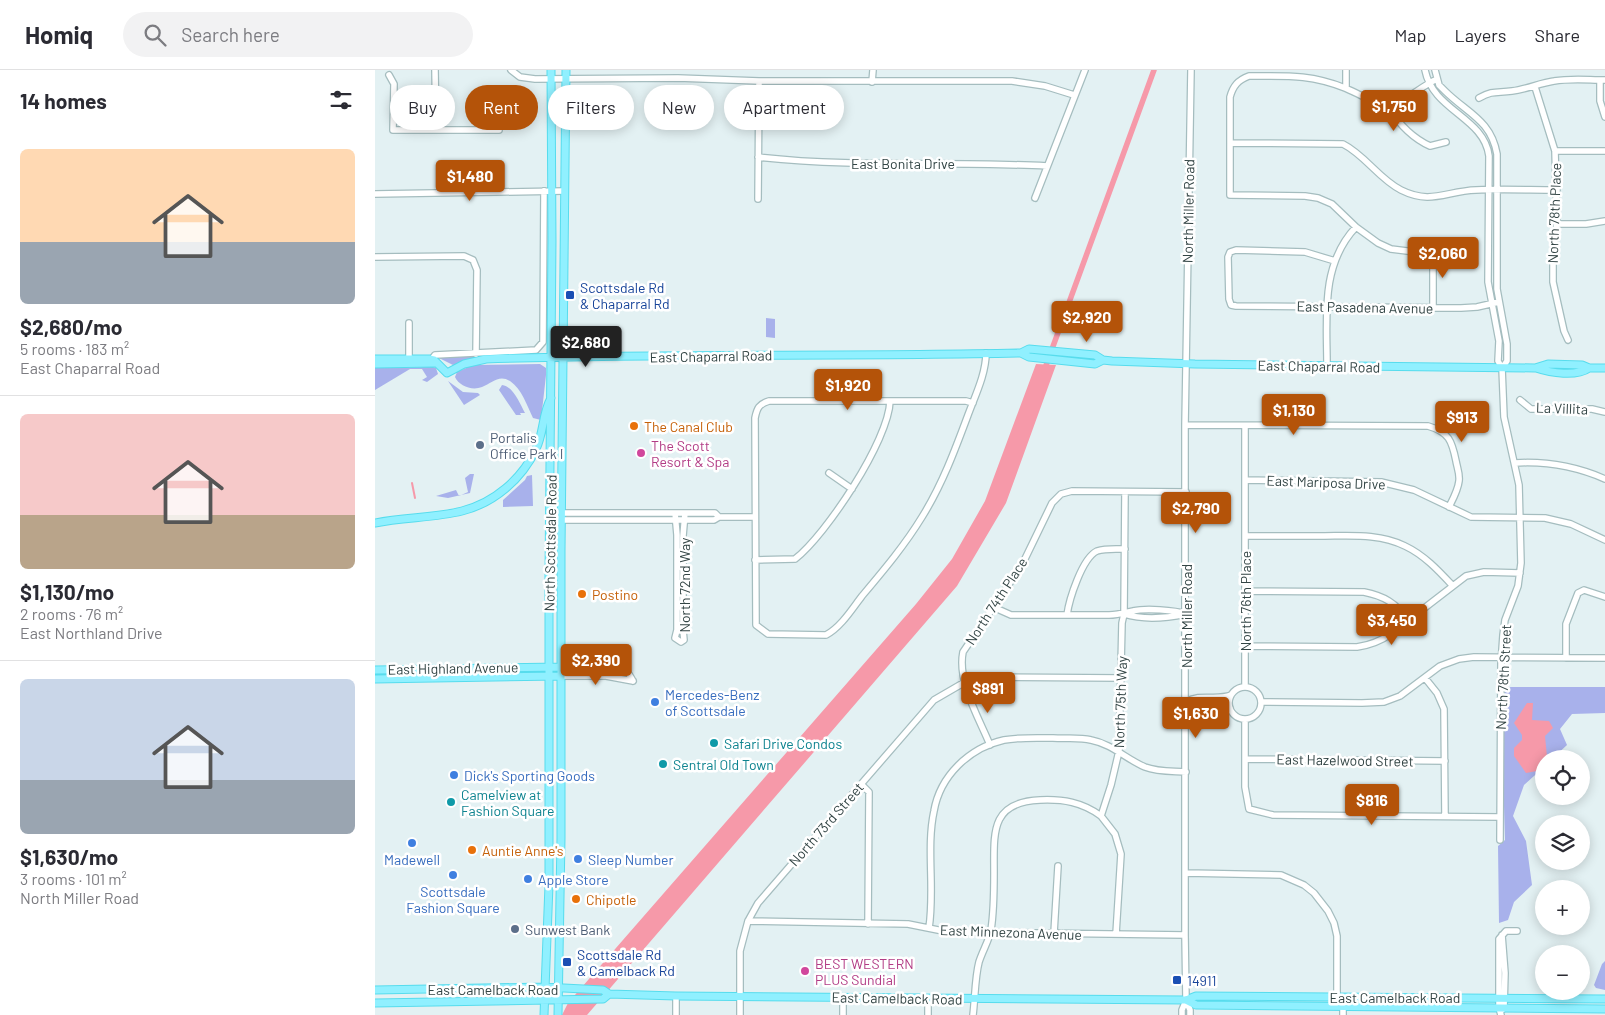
<!DOCTYPE html>
<html lang="en">
<head>
<meta charset="utf-8">
<style>
	:root { --surface:#fff; --page:#f2f2f3; --text:#2b2b33; --muted:#7c7c81; --line:#e1e1e2; --accent:#b45309 }
	body { margin:0; font-family:Barlow,sans-serif; background:var(--page); color:var(--text); height:100vh; display:flex; flex-direction:column; font-size:19px; white-space:nowrap }
	* { box-sizing:border-box; margin:0 }
	p { font-size:16px; color:var(--muted) }
	.icon { flex:none; width:28px; height:28px; fill:none; stroke:currentColor; stroke-width:2; stroke-linecap:round; stroke-linejoin:round }
	.map { position:relative; flex:1; overflow:hidden }
	.drawer { display:flex; flex-direction:column; background:var(--surface); width:375px }
	.drawer>* { flex:none }
	.guide { position:absolute; left:15px; top:15px; width:475px; height:45px; display:flex; gap:10px }
	.buttons { position:absolute; left:1160px; top:680px; display:grid; gap:10px }
	.buttons a { display:grid; place-items:center; width:55px; height:55px; border-radius:50%; background:var(--surface); box-shadow:0 2px 12px #0003; font-size:25px }
	.price { position:absolute; translate:-50% -42px; padding:0 11px; border-radius:5px; background:var(--accent); color:#fff; font-size:16px; line-height:32px; filter:drop-shadow(0 1px 2px #0008) }
	.price::after { content:''; position:absolute; left:50%; top:30px; width:15px; height:11px; margin-left:-8px; background:inherit; clip-path:polygon(0 0,100% 0,50% 100%) }
	.price.current { background:#222; color:#fff }
	ul { padding:0; list-style:none }
	li { display:grid; align-content:center; gap:10px; height:265px; padding:0 20px }
	li+li { border-top:1px solid var(--line) }
	li span { display:grid; place-items:center; height:155px; border-radius:8px; color:#555 }
	li>.icon { margin-inline-start:auto }
	span .icon { width:90px; height:90px; fill:#fffc; stroke-width:1 }
	li b { font-size:21px }
	h2 { display:flex; justify-content:space-between; align-items:center; height:60px; padding:0 20px; font-size:21px }
	.chip { padding:0 18px; border-radius:22px; background:var(--surface); box-shadow:0 2px 12px #0003; font-size:18px; line-height:45px }
	.chip.current { background:var(--accent); color:#fff }
	header { display:flex; align-items:center; gap:30px; box-sizing:border-box; height:70px; padding:0 25px; background:var(--surface); border-bottom:1px solid var(--line) }
	header strong { font-size:24px }
	nav { display:flex; gap:28px; margin-inline-start:auto; font-size:18px }
	.search { width:350px; height:45px; background:var(--page); display:flex; align-items:center; gap:12px; box-sizing:border-box; padding:0 18px; border-radius:28px; color:var(--muted); font-size:19px }
	main { display:flex; flex:1; min-height:0 }
	.map>svg:first-child { display:block }
</style>
</head>
<body>
<header>
<strong>Homiq</strong>
<div class="search"><svg class="icon" aria-label="search" viewBox="0 0 24 24"><circle cx="10" cy="10" r="6"/><path d="M15 15l6 6"/></svg>Search here</div>
<nav><a>Map</a><a>Layers</a><a>Share</a></nav>
</header>
<main>
<section class="drawer">
<h2>14 homes<svg class="icon" aria-label="filters" viewBox="0 0 24 24"><path d="M4 7h16M4 17h16"/><circle cx="9" cy="7" r="2"/><circle cx="15" cy="17" r="2"/></svg></h2>
<ul>
<li><span style="background:linear-gradient(#ffd9b3 60%,#9aa5b1 0)"><svg class="icon" aria-label="home" viewBox="0 0 24 24"><path d="M3 11l9-7 9 7M6 9v11h12V9"/></svg></span><div><b>$2,680/mo</b><p>5 rooms · 183 m²</p><p>East Chaparral Road</p></div></li>
<li><span style="background:linear-gradient(#f6c9c9 65%,#b9a48a 0)"><svg class="icon" aria-label="home" viewBox="0 0 24 24"><path d="M3 11l9-7 9 7M6 9v11h12V9"/></svg></span><div><b>$1,130/mo</b><p>2 rooms · 76 m²</p><p>East Northland Drive</p></div></li>
<li><span style="background:linear-gradient(#c9d6e8 65%,#9aa5b1 0)"><svg class="icon" aria-label="home" viewBox="0 0 24 24"><path d="M3 11l9-7 9 7M6 9v11h12V9"/></svg></span><div><b>$1,630/mo</b><p>3 rooms · 101 m²</p><p>North Miller Road</p></div></li>
</ul>
</section>
<div class="map">
<svg width="1230" height="945" viewBox="0 0 1230 945">
	<rect width="100%" height="100%" fill="#e3f1f3"/>
	<!-- green -->
	<path fill="#a8b1eb" d="M391,248l9,1v19l-9,-1z
		M164,281l-1,2 -62,4 -23,8 -14,-7z
		M165,294l6,4v7l-5,45 -8,-2c-6,-12 -11,-29 -23,-37 -11,-7 -18,2 -28,6 -10,4 -23,-1 -27,-10l2,-5 16,-7z
		M58,297l3,1 2,6 -11,8 -5,-2 5,-3 -5,-8h-12l-35,21v-22z
		M73,311l15,11 15,1 2,2 -16,10z
		M127,315c11,1 18,19 23,28h-5l1,2h-5l-17,-25z
		M95,404h4l-4,19 -22,5 -12,-2 20,-6 3,6 9,-4 -3,-14z
		M157,405l1,31 -30,1v-7l22,-20 2,-4z
		M1136,617h94v26l-33,1 -12,15 7,16 -15,14h-8v8l-20,18 -11,31 13,25 6,44 -18,17 -6,18 -9,3 -1,-77 7,-6 -2,-67 2,-85z
		M1230,891v29l-9,-2 -2,-3 8,-21z"/>
	<!-- water -->
	<path fill="#f699a9" d="M661,294l20,1 -50,138 -49,83 -370,429h-25l6,-12 348,-399 36,-45 33,-58z
		M1152,633h6l-1,17 17,1 4,7 -8,8 2,21 -3,2v3l-7,9 -11,2 -12,-17v-8l8,-8v-5l-8,-12z"/>
	<g fill="none" stroke-linecap="round" stroke-linejoin="round">
		<!-- stream -->
		<path stroke="#f699a9" stroke-width="2" d="M37,413l3,15"/>
		<!-- canal -->
		<path stroke="#f699a9" stroke-width="5.5" d="M669,301l110,-301"/>
		<!-- minor casing -->
		<g stroke="#a5bdbf" stroke-width="8">
			<path id="minor" d="M60,0l1,60
				M136,0l9,7 15,2 143,-1 81,3h253l33,5 29,9
				M1050,0c8,41 59,47 64,86l-1,126 11,59 -1,20 4,7 2,49 15,68 2,78 -3,23 -13,34 -2,15 -2,29 -1,176
				M1060,0l4,15 6,6c22,22 46,29 52,63v135l10,55v17l-5,7
				M14,5l5,9 -1,46h106v-41
				M1225,10v21l5,16
				M497,12l1,-12
				M1160,17l20,64 2,73 -4,25v33l11,49 4,9
				M971,18v-18
				M1104,28c14,-8 18,-5 33,-7 15,-2 28,-8 42,-10 17,-3 34,-1 51,-1
				M1013,37c18,-6 32,-20 49,-28
				M855,73l113,1c22,11 36,35 58,46 30,15 45,1 75,0 27,-1 54,0 81,0
				M1180,81h50
				M383,87c96,11 193,4 289,9
				M0,124l189,-3
				M660,128l50,-128
				M383,129l1,-118
				M1182,154h29l19,-3
				M0,187l89,-1 9,4 4,10 -1,84
				M960,191l-30,-9 -69,-2 -6,2 -2,5 1,42 2,6 5,1 225,2 16,-1 22,-5
				M1058,238v-50l-2,-4 -40,-5 -13,-6 -22,-16 -24,-23 -14,-6 -13,-2 -75,-1v-98c3,-11 8,-17 19,-21 37,0 61,-2 96,12 15,6 28,15 43,19 11,17 24,31 42,39l16,-4
				M34,288v-35
				M57,289l3,-4 101,-5 7,-8 1,-151
				M952,295c0,-47 -7,-100 29,-138
				M1145,330l11,9h61l13,3
				M598,333l-7,-2h-197c-10,3 -12,7 -14,17l1,207 12,9 58,1c15,-8 26,-26 36,-39 21,-25 43,-51 60,-79 20,-32 33,-67 46,-102 7,-19 18,-41 18,-62
				M810,355l243,1c21,6 24,15 28,35 1,6 4,13 3,20 -1,9 -6,18 -10,26
				M1140,393c32,-2 60,3 90,16
				M454,403l23,16
				M870,410l136,2 33,8 57,27 74,1 26,6 34,16
				M175,443h165l4,4
				M300,443l2,22v95l-2,8 6,4 3,-2 -1,-10v-94l2,-23
				M175,450h164l5,-3h36
				M870,466c25,0 51,0 77,0 27,0 58,-3 83,10 19,9 33,24 47,39
				M380,490l40,-1c31,-24 94,-119 95,-158
				M870,521l119,1c20,4 32,11 44,28
				M618,537l18,8h98c8,0 15,-2 24,-4 12,-3 42,-1 53,3
				M749,544c19,6 43,4 62,0
				M692,545c2,-15 15,-57 30,-64 9,-3 19,-2 28,-2
				M870,576l112,1c14,-2 24,-6 35,-14l74,-57 18,-4 36,1
				M1191,588v-34l12,-31 6,-3 21,7
				M186,597c13,0 54,-2 65,4 3,2 5,7 7,10
				M185,606h46l27,5
				M1050,608l12,15 7,16 1,107
				M870,617v-261
				M854 633a16 16 0 1 1 32 0a16 16 0 1 1-32 0Z
				M811,632c14,-9 30,-1 45,-7
				M811,632c14,8 30,1 44,6
				M886,632l101,1 22,-1 16,-6 40,-30 19,-7 15,-2 131,1
				M870,649v68l4,22 24,6 226,2
				M615,675c-11,-27 -33,-63 -27,-93l59,-87 30,-62 9,-9 11,-3 114,1
				M870,689l200,2
				M486,714l8,8 -1,132
				M811,803l95,2 23,10 10,8 14,18 6,12 3,13v61l6,9v9
				M373,851l160,3 40,8 237,3
				M554,858c6,-39 -3,-80 5,-117 6,-35 35,-63 70,-71 16,-3 33,-2 49,-2 13,1 26,-1 38,2 21,4 35,19 54,27 13,5 27,4 41,5
				M679,863l4,-67
				M741,864l5,-80 -6,-20 -14,-18 10,-31 8,-34 3,-128 2,-9 1,-122
				M1127,865l3,38 -1,35 -2,2
				M301,926v19
				M553,928v17
				M365,945v-64l8,-30 10,-18 176,-203 31,-18 25,-5 131,1
				M468,945v-18
				M598,945c2,-16 2,-38 6,-53 3,-10 11,-24 12,-32 3,-19 3,-38 3,-57 0,-40 -4,-71 46,-73 23,-1 42,2 61,16
				M807,945v-5l4,-10
				M815,945v-5l-4,-10 -1,-65v-510l6,-355
				M1126,945l-2,-7v-69l7,-8h11"/>
		</g>
		<!-- major casing -->
		<g stroke="#57dced" stroke-width="9">
			<path id="major" d="M646,283l8,4 66,7 8,-4
				M0,289h54l5,1 13,13 17,-9 22,-5c178,-6 357,-2 535,-6l8,-4 66,6 8,5 9,1 83,3 340,4 13,-4 34,1 7,3h16
				M0,294l60,-1
				M1161,298c15,5 40,9 53,0
				M0,453c28,-6 60,-5 87,-12 32,-8 60,-32 74,-62 8,-16 6,-35 15,-51
				M0,600l186,-3
				M0,609l185,-3
				M0,920l169,-3 59,3 6,4 67,2 510,4 10,-4 409,3
				M811,930l10,5 409,4
				M0,933l228,-4 6,-5
				M169,945l5,-130v-311l3,-333 -1,-171
				M183,945l3,-177v-287l5,-481"/>
		</g>
		<!-- minor -->
		<use href="#minor" stroke="#fff" stroke-width="5.5"/>
		<!-- major -->
		<use href="#major" stroke="#90f0ff" stroke-width="7"/>
	</g>
	<!-- markers -->
	<g fill="#1a4fb4" stroke="#fff" stroke-width="2">
		<rect x="190" y="220" width="10" height="10" rx="2.5"/>
		<rect x="187" y="887" width="10" height="10" rx="2.5"/>
		<rect x="797" y="905" width="10" height="10" rx="2.5"/>
	</g>
	<g fill="#e8710a" stroke="#fff" stroke-width="2">
		<circle cx="259" cy="356" r="5"/>
		<circle cx="207" cy="524" r="5"/>
		<circle cx="97" cy="780" r="5"/>
		<circle cx="201" cy="829" r="5"/>
	</g>
	<g fill="#5c6f8a" stroke="#fff" stroke-width="2">
		<circle cx="105" cy="375" r="5"/>
		<circle cx="140" cy="859" r="5"/>
	</g>
	<g fill="#d1479c" stroke="#fff" stroke-width="2">
		<circle cx="266" cy="383" r="5"/>
		<circle cx="430" cy="901" r="5"/>
	</g>
	<g fill="#3f7fe0" stroke="#fff" stroke-width="2">
		<circle cx="280" cy="632" r="5"/>
		<circle cx="79" cy="705" r="5"/>
		<circle cx="37" cy="773" r="5"/>
		<circle cx="203" cy="789" r="5"/>
		<circle cx="78" cy="805" r="5"/>
		<circle cx="153" cy="809" r="5"/>
	</g>
	<g fill="#0f9aa8" stroke="#fff" stroke-width="2">
		<circle cx="339" cy="673" r="5"/>
		<circle cx="288" cy="694" r="5"/>
		<circle cx="76" cy="732" r="5"/>
	</g>
	<g text-anchor="middle" dominant-baseline="central" stroke-width="5" stroke-linejoin="round" paint-order="stroke">
		<!-- street labels -->
		<g font-size="14" fill="#334545" stroke="#fff">
			<text x="528" y="93">East Bonita Drive</text>
			<text transform="translate(813 141) rotate(-89)">North Miller Road</text>
			<text transform="translate(1179 143) rotate(-88)">North 78th Place</text>
			<text transform="translate(990 237) rotate(1)">East Pasadena Avenue</text>
			<text transform="translate(336 286) rotate(-1)">East Chaparral Road</text>
			<text transform="translate(944 296) rotate(1)">East Chaparral Road</text>
			<text transform="translate(1187 338) rotate(2)">La Villita</text>
			<text transform="translate(951 412) rotate(2)">East Mariposa Drive</text>
			<text transform="translate(175 473) rotate(-89)">North Scottsdale Road</text>
			<text transform="translate(309 515) rotate(-90)">North 72nd Way</text>
			<text transform="translate(621 531) rotate(-57)">North 74th Place</text>
			<text transform="translate(870 531) rotate(-90)">North 76th Place</text>
			<text transform="translate(811 546) rotate(-90)">North Miller Road</text>
			<text transform="translate(78 598) rotate(-1)">East Highland Avenue</text>
			<text transform="translate(1128 607) rotate(-87)">North 78th Street</text>
			<text transform="translate(745 632) rotate(-88)">North 75th Way</text>
			<text transform="translate(970 690) rotate(1)">East Hazelwood Street</text>
			<text transform="translate(451 754) rotate(-49)">North 73rd Street</text>
			<text transform="translate(636 862) rotate(2)">East Minnezona Avenue</text>
			<text x="118" y="919">East Camelback Road</text>
			<text x="1020" y="927">East Camelback Road</text>
			<text transform="translate(522 928) rotate(1)">East Camelback Road</text>
		</g>
		<!-- transit labels -->
		<g font-size="14" fill="#164399" stroke="#fff" text-anchor="start">
			<text x="205" y="217">Scottsdale Rd<tspan x="205" dy="16">&amp; Chaparral Rd</tspan></text>
			<text x="202" y="884">Scottsdale Rd<tspan x="202" dy="16">&amp; Camelback Rd</tspan></text>
			<text x="812" y="910">14911</text>
		</g>
		<!-- food labels -->
		<g font-size="14" fill="#c56008" stroke="#fff" text-anchor="start">
			<text x="269" y="356">The Canal Club</text>
			<text x="217" y="524">Postino</text>
			<text x="107" y="780">Auntie Anne's</text>
			<text x="211" y="829">Chipotle</text>
		</g>
		<!-- service labels -->
		<g font-size="14" fill="#4e5e75" stroke="#fff" text-anchor="start">
			<text x="115" y="367">Portalis<tspan x="115" dy="16">Office Park I</tspan></text>
			<text x="150" y="859">Sunwest Bank</text>
		</g>
		<!-- hotel labels -->
		<g font-size="14" fill="#b23c85" stroke="#fff" text-anchor="start">
			<text x="276" y="375">The Scott<tspan x="276" dy="16">Resort &amp; Spa</tspan></text>
			<text x="440" y="893">BEST WESTERN<tspan x="440" dy="16">PLUS Sundial</tspan></text>
		</g>
		<!-- shop labels -->
		<g font-size="14" fill="#366cbe" stroke="#fff" text-anchor="start">
			<text x="290" y="624">Mercedes-Benz<tspan x="290" dy="16">of Scottsdale</tspan></text>
			<text x="89" y="705">Dick's Sporting Goods</text>
			<text x="37" y="789" text-anchor="middle">Madewell</text>
			<text x="213" y="789">Sleep Number</text>
			<text x="163" y="809">Apple Store</text>
			<text x="78" y="821" text-anchor="middle">Scottsdale<tspan x="78" dy="16">Fashion Square</tspan></text>
		</g>
		<!-- culture labels -->
		<g font-size="14" fill="#0d838f" stroke="#fff" text-anchor="start">
			<text x="349" y="673">Safari Drive Condos</text>
			<text x="298" y="694">Sentral Old Town</text>
			<text x="86" y="724">Camelview at<tspan x="86" dy="16">Fashion Square</tspan></text>
		</g>
	</g>
</svg>
<div class="buttons">
<a><svg class="icon" aria-label="locate" viewBox="0 0 24 24"><circle cx="12" cy="12" r="6"/><path d="M12 2v4M12 18v4M2 12h4M18 12h4"/></svg></a>
<a><svg class="icon" aria-label="layers" viewBox="0 0 24 24"><path d="M12 4l9 5-9 5-9-5zM3 14l9 5 9-5"/></svg></a>
<a>+</a>
<a>−</a>
</div>
<b class="price" style="left:1019px;top:62px">$1,750</b>
<b class="price" style="left:95px;top:132px">$1,480</b>
<b class="price" style="left:1068px;top:209px">$2,060</b>
<b class="price" style="left:712px;top:273px">$2,920</b>
<b class="price current" style="left:211px;top:298px">$2,680</b>
<b class="price" style="left:473px;top:341px">$1,920</b>
<b class="price" style="left:919px;top:366px">$1,130</b>
<b class="price" style="left:1087px;top:373px">$913</b>
<b class="price" style="left:821px;top:464px">$2,790</b>
<b class="price" style="left:1017px;top:576px">$3,450</b>
<b class="price" style="left:221px;top:616px">$2,390</b>
<b class="price" style="left:613px;top:644px">$891</b>
<b class="price" style="left:821px;top:669px">$1,630</b>
<b class="price" style="left:997px;top:756px">$816</b>
<div class="guide">
<a class="chip">Buy</a>
<a class="chip current">Rent</a>
<a class="chip">Filters</a>
<a class="chip">New</a>
<a class="chip">Apartment</a>
</div>
</div>
</main>
</body>
</html>
